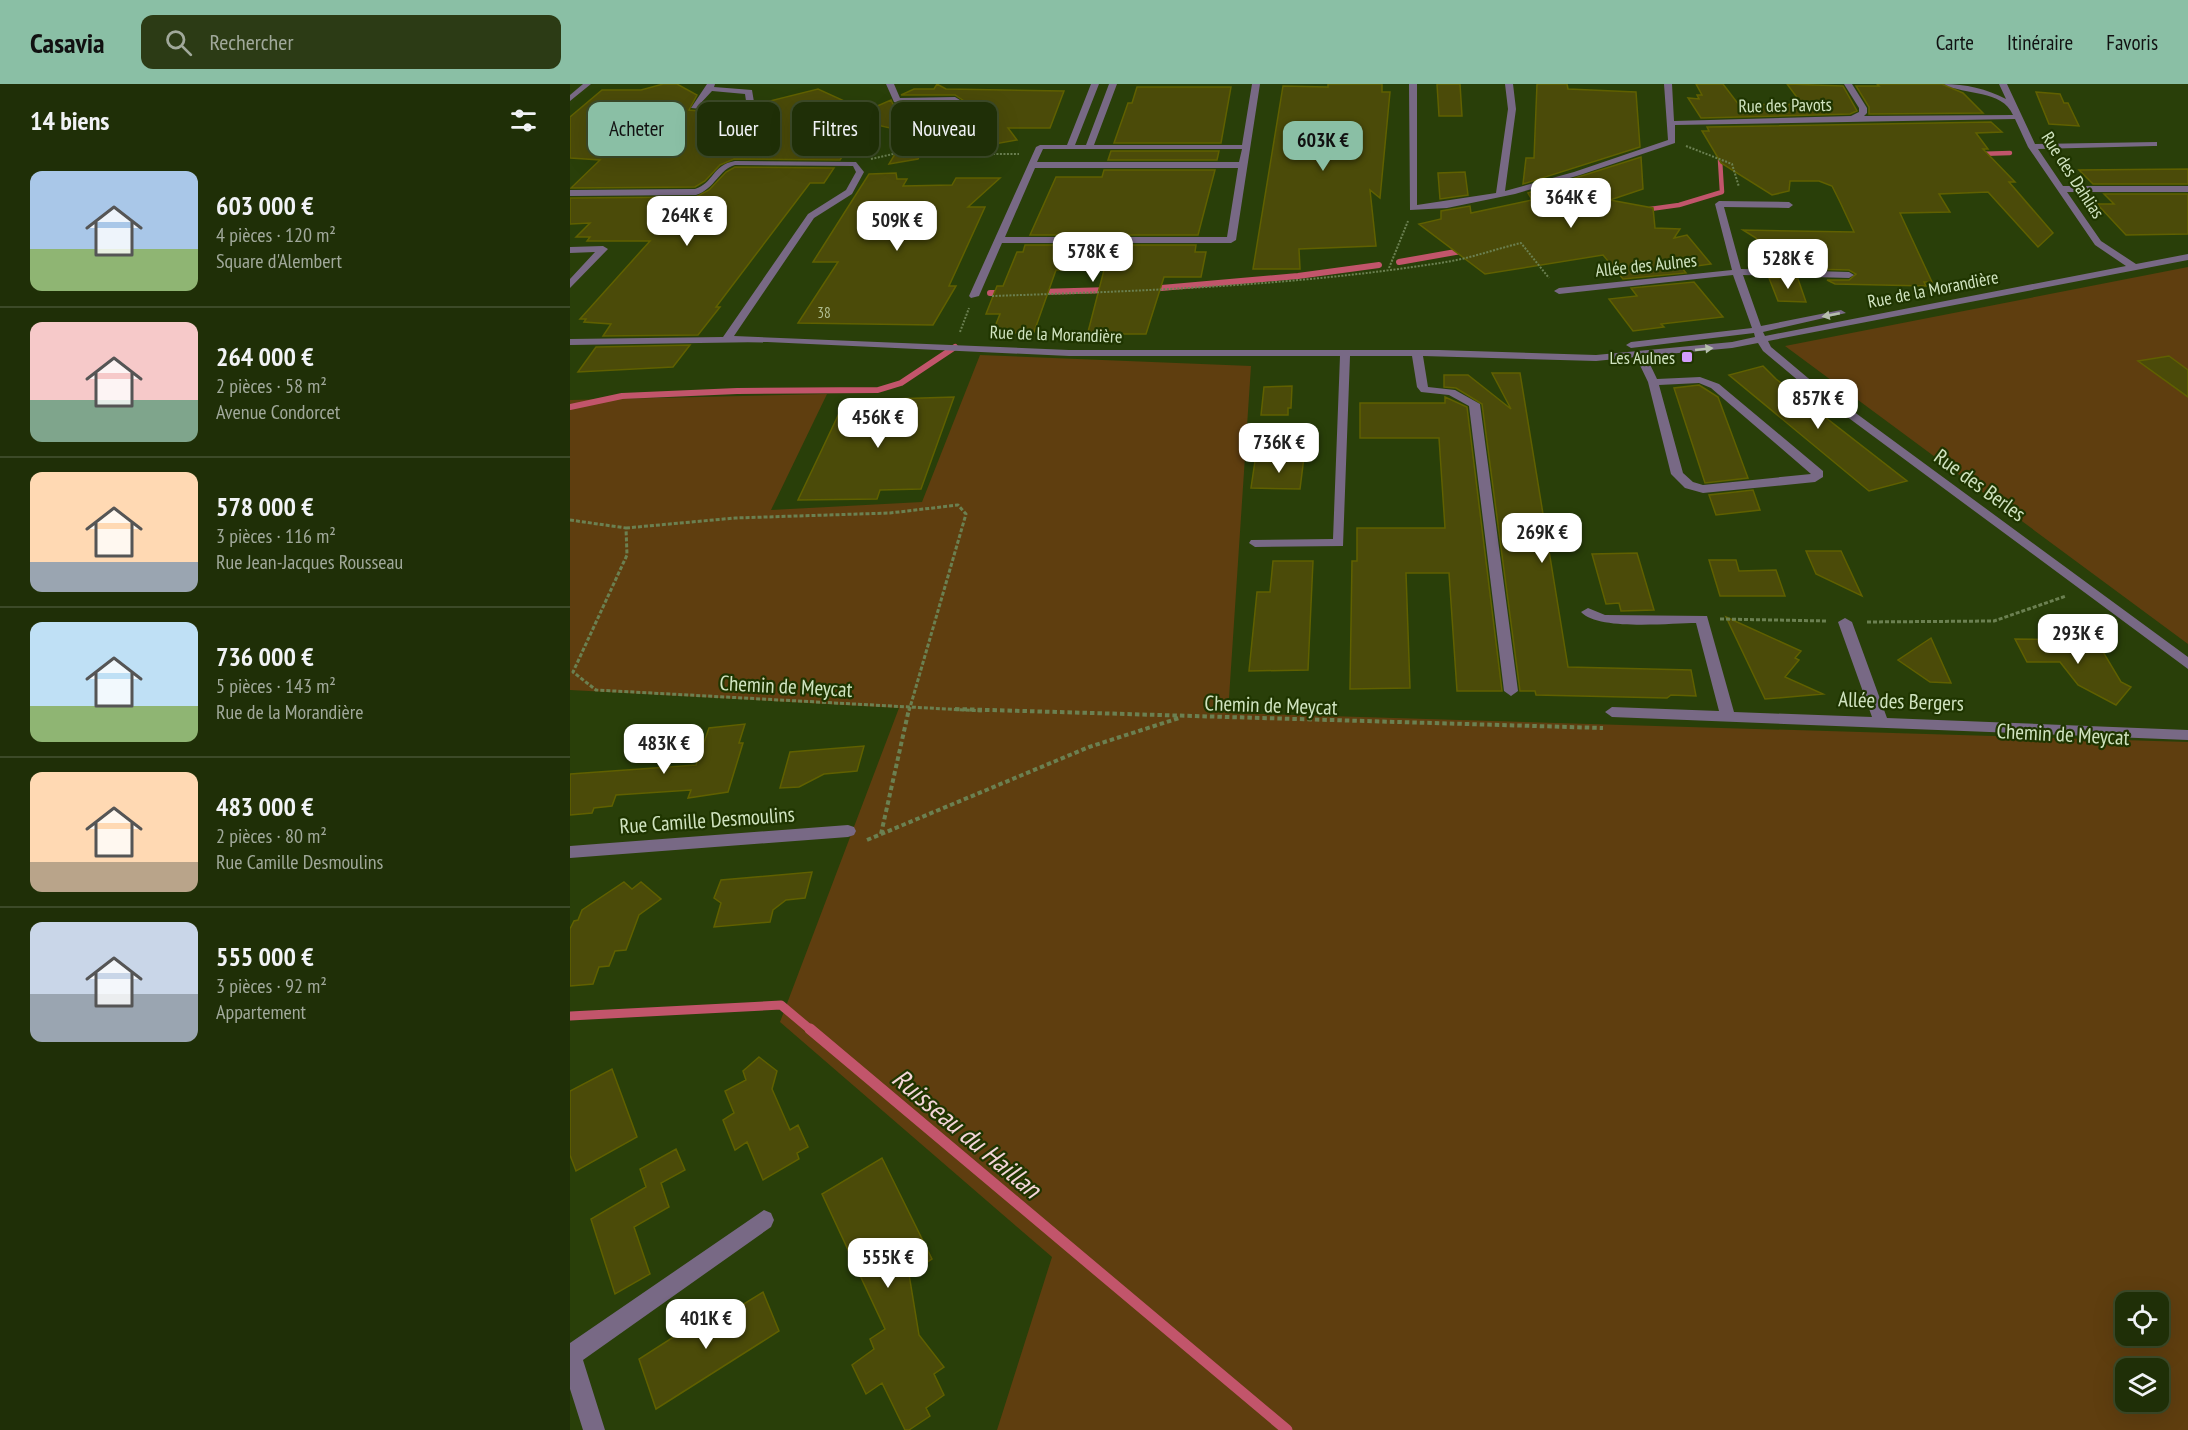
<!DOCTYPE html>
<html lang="fr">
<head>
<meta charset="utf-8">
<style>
	:root { --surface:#1f2f07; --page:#2c3b15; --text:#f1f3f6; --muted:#a1a99b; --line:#3c4a28; --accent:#8abfa5 }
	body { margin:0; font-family:"PT Sans Narrow",sans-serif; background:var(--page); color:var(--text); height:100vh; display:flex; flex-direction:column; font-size:22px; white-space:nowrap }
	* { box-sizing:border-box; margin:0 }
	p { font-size:20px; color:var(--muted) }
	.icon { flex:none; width:33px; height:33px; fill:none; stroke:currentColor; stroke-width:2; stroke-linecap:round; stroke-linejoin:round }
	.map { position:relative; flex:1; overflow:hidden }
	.sheet { display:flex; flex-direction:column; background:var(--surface); width:570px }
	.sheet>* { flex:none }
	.hud { position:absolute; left:18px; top:18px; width:570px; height:54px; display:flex; gap:12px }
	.fabs { position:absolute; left:1545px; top:1208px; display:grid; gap:12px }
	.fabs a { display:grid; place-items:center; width:54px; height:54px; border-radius:12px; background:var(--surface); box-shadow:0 6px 24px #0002,0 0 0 2px var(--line); font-size:30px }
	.price { position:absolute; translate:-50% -51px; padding:0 14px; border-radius:12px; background:#fff; color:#222; font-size:20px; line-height:39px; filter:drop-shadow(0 2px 3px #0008) }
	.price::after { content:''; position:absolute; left:50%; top:36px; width:18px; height:14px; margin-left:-9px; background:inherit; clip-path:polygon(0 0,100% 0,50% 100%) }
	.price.current { background:var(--accent); color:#111 }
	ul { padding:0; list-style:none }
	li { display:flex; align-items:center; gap:18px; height:150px; padding:0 30px }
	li+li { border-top:2px solid var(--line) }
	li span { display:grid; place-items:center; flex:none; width:168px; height:120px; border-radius:12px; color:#555 }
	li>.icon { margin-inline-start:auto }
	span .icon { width:72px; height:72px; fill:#fffc; stroke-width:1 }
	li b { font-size:26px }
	h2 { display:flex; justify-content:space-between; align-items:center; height:72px; padding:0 30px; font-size:26px }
	.chip { padding:0 21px; border-radius:12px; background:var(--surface); box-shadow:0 6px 24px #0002,0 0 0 2px var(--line); font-size:21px; line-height:54px }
	.chip.current { background:var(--accent); color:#111 }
	header { display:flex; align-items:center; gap:36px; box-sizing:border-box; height:84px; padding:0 30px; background:var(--accent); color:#111 }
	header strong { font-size:28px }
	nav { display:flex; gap:33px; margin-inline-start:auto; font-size:21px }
	.search { width:420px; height:54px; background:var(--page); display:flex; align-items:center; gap:15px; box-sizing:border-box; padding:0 21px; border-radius:12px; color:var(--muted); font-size:22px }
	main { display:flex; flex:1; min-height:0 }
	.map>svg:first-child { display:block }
</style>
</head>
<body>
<header>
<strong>Casavia</strong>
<div class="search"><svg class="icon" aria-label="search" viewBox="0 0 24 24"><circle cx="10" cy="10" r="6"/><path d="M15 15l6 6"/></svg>Rechercher</div>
<nav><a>Carte</a><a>Itinéraire</a><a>Favoris</a></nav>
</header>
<main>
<section class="sheet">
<h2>14 biens<svg class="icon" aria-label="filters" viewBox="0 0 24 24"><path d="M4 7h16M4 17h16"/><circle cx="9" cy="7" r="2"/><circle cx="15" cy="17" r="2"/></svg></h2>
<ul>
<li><span style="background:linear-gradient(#a9c7e8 65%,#8fb573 0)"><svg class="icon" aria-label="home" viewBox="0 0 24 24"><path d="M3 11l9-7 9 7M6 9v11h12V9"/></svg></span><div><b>603 000 €</b><p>4 pièces · 120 m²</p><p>Square d'Alembert</p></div></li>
<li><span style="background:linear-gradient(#f6c9c9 65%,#7fa58c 0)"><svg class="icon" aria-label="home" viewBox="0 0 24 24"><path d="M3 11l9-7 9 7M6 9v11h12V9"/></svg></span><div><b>264 000 €</b><p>2 pièces · 58 m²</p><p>Avenue Condorcet</p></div></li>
<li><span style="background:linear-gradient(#ffd9b3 75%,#9aa5b1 0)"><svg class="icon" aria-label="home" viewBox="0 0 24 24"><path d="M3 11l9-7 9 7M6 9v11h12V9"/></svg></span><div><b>578 000 €</b><p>3 pièces · 116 m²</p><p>Rue Jean-Jacques Rousseau</p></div></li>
<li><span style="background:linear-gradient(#bfe0f5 70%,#8fb573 0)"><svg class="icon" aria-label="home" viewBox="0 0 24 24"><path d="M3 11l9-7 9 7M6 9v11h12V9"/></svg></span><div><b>736 000 €</b><p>5 pièces · 143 m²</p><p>Rue de la Morandière</p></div></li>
<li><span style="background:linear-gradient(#ffd9b3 75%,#b9a48a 0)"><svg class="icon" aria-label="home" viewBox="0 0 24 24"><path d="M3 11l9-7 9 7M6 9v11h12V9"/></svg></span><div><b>483 000 €</b><p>2 pièces · 80 m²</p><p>Rue Camille Desmoulins</p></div></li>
<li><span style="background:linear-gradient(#c9d6e8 60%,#9aa5b1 0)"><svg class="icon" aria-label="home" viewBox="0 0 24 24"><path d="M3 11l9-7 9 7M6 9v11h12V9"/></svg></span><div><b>555 000 €</b><p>3 pièces · 92 m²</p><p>Appartement</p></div></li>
</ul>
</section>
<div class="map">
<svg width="1618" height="1346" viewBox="0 0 1618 1346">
	<rect width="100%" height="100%" fill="#293f09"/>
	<!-- green -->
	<path fill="#5f3e0f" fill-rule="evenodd" d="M1618,183v377l-403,-298z
		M410,271l271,11 -23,347 960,29v688h-1191l55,-173 -272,-235 119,-314 -329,-18v-290l257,-6 -56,116 151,-8zM1556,1218h32v33h-32zM1556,1284h32v33h-32z"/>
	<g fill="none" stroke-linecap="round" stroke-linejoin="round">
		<!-- stream-far3 -->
		<path stroke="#c2556b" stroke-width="4.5" d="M1408,70l32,-1
			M1073,126l36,-5 43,-13 -2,-32 8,-2"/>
		<!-- stream-far2 -->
		<path stroke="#c2556b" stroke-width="6" d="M829,178l68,-12
			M580,205l148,-13 81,-11
			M469,208l71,-2
			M420,209h15
			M0,323l52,-11 115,-5 141,-1 23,-7 54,-36"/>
		<!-- stream-far1 -->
		<path stroke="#c2556b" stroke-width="9" d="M0,932l211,-11 31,26"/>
		<!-- stream -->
		<path stroke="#c2556b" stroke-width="11" d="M240,945l477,401"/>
	</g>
	<!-- building -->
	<path fill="#4b4b09" stroke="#606000" stroke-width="1.5" d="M93,0h14l20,11 -8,15 33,3 96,-24 48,22 25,-11 2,4 31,9h31l12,-10 -12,-8h-54l13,-6h20l3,-5 9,5 118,2 -14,37h-42l9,12 -45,8 6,-10 -50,2 -10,19 -29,5 19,-32 -44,-10 -24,38 -106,-1 -14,6 -15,16 -10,6 -124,1 29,-28 -30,-2v-41l32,-27h39z
		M758,0h54v8h8l-10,106 -10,-8 6,56 -77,3 1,20h-47l30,-183 45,1z
		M867,0h23l2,32h-23z
		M967,0h30l1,5 68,3 4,55 -117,37 3,-26h8z
		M1126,0h27l16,21 63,-1 -15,-20 56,2 14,25 -7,3 -149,4 -13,-20 11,1 -2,-4h5z
		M1307,0h65l21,9 20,20 -114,1v-7l-13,-21h23z
		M567,3h94l-10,56h-107l14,-40h4z
		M1466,8l24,2 4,9h4l11,23 -30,-2z
		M1421,38l11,10 -26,1 12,16h-5l32,33h-6l44,51 -15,14 -50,-55 -49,2 11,18 -50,1 32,69h-8l2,4 -91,-2 -8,-4h22l7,-6 -7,-4 -40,-1 -18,-11 3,10 -26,-1 -12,-29 -13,-8 111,2 -14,-30 -8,-16 -13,-5h-29l-1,10 -17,4 -51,-32 -19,-32h7l-2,-4z
		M541,67h108l-2,9h-109z
		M1071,73l2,32 -33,11 43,8 2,20 25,1 -6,9 13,-3 24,29 -29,4 4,5 -63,6 -20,-24 -118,19 -66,-50 22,-5v-8l29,-5 1,7 61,-13 -4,-7z
		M165,83l99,1 -10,15h-14l-94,124h4l-22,28 -95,1 8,-12 -27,-2 2,-3h-6l70,-78h-63l3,-4h-14l14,-14 -20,1v-26l126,-1 13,-7 17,-18z
		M1618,85v15h-95l-14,-14z
		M534,86h111l-17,65h-168l26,-58h46z
		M895,88l3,23 -28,4 -2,-26z
		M326,89l1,6h10l-4,7 49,-1 4,-7h44l-32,29h17l-36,79h7l-23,39 -135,-2 40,-61h-25l56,-88z
		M1534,110h84v40l-62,1 -29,-31h17z
		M455,161h171l-1,7h11l-5,25h-37l-18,57h-44l1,-3 -15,1 16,-62h-48l-22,62 -42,2 8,-20h-14l11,-28h6l14,-34h6z
		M1199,194l29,1 8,23 -28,-1z
		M1124,198l29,35 -62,7 3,3 -31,4 -24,-32 28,-3 -6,-8z
		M120,261l-17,22 -95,5 18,-25z
		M1599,272l19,14v27l-50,-36z
		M1193,282l13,13 131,102 -38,10 -140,-116z
		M922,289h28l48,294 123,3 5,26 -25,-1 -4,3 -131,-3 -1,-4h-15l-38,-287 -26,-16 -12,-1v-12h24l43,34z
		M1129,301l19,12 30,81 -43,5 -31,-95z
		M722,302l-1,22h-3v7h-27l3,-28z
		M384,313l-33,92 -41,1 -3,9 -79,1 45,-95 45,-1 2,-5z
		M875,313l22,10 35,284h-45l-8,-118h-43l4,115 -60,1 2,-128h5v-33h88l-6,-90h-79v-35h85z
		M712,372l22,1 -4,32 -49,-1 4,-27 27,1z
		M1183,406l7,20 -44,5 -7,-20z
		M1236,467h35l21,45 -46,-22z
		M1067,469l17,57 -33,1 -2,-8 -13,1 -14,-50z
		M1139,476h27l3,11 37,-1 9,26h-65z
		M703,477h40l-5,109 -59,1 8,-79h13z
		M1156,533l75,34 -6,7 4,2 -14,17 38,17 -58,5z
		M1361,554l20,45 -21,-1 -32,-22z
		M1445,555l73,1 6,11 8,-1 19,32 10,5 -15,18 -38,-20 -18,-23h-33z
		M175,640l-6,19h4l-15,49 -40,6 3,-8 -75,5 -4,11 -18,2 -2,5 -22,2v-41l126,-9 13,-37z
		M294,662l-7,25 -33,3 -25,13 -19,1 10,-36z
		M242,788l-7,26 -19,2 -13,10 -3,12 -56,5 7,-24 -7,-5 7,-18z
		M54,798l8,7 9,-7 20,17 -22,16 -13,35 -11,1 -6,15 -10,1 -6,17 -23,2v-57l4,-8 4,-1 4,-10z
		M189,973l18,14 -5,18 18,41 8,-5 10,22 -11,6 2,6 -36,21 -16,-38 -12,8 -12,-30 11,-7 -9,-22 21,-11 -3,-9z
		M42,985l25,68 -61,34 -6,-16v-64z
		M106,1065l9,21 -24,13 8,24 -35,20 16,47 -35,20 -24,-75 55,-32 -6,-18z
		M312,1074l50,101 -23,15 10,61 25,32 -10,7 10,21 -18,13 4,8 -21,14h-4l-23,-47 -16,11 -14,-29 22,-16 -4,-10 15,-10 -63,-135z
		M193,1208l16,39 -123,78 -17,-50 58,-37 3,9z"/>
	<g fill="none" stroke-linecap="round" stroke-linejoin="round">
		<!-- path-far2 -->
		<path stroke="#6b8051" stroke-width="2" stroke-dasharray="2 1.5" stroke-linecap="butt" d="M1116,62l46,18 7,23
			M301,75l22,-5h126
			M819,184l19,-47
			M422,212c151,-5 304,-10 454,-34 25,-4 50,-13 75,-19l28,35
			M390,248l9,-24"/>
		<!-- path-far1 -->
		<path stroke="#6b8051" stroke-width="3" stroke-dasharray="4 2" stroke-linecap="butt" d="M0,436l56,8 1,27 -54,117 23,18 387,21
			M56,444l109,-10 155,-5 68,-8 8,9 -57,197
			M1150,535l107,2
			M1297,538l127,-1 72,-25"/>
		<!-- path -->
		<path stroke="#6b8051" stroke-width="4" stroke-dasharray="4.5 3" stroke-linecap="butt" d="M385,625l648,19
			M311,750l28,-125
			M297,756l222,-93 90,-29"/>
		<!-- minor -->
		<path fill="#786985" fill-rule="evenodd" d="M13,0h8l-21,17v-6z
			M137,0h8l-1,3 38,3 2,12 -32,9 -31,-3zM142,7l33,3 1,7 -24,6 -23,-2z
			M316,0h8l6,14 55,-1 10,6 -10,8h-31l-30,-9zM383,17l3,2 -3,4h-28l-14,-5z
			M521,0h8l-24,61h11l23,-61h8l-23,61h148l10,-61h8l-24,156 -5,3h-229l-23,53 -8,2 -2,-2 67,-149 4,-2h27zM473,65h199l-3,13h-202zM465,84h203l-11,69h-222z
			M839,0h8v121l79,-12 12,-84 -3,-25h8l3,25 -11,82 69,-19 94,-32 -4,-56h8l2,37 177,-5 8,-4v-4l-15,-24h8l15,24v5l-3,3 149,-1c-11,-26 -48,-19 -69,-31 21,0 43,5 62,15l-7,-15h8l28,60 122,-2v4h-3l-116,3 25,37h125v6h-121l34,49 35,23 52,-10v6l-420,81 3,6 37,31 380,279v12l-388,-287 -37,-31 -5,-8 -26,5 -86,8 11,23 43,-2 19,7 104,87v6l-8,5 -112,11 -18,-5 -14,-14 -23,-92 -12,-25 -40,4 -173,-5 5,31 27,3 25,14 38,287 -7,5 -7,-5 -35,-285 -20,-11 -28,-3 -4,-5 -5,-31h-62l-7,190 -88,1 -6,-4 2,-3 82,-1 7,-183h-271l-302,-14 -197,3v-6l153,-2 85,-123 38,-24 10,-18 -3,-6 -118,-1c-16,4 -20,24 -39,30l-126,1v-6l125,-1c19,-6 17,-24 40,-28l121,1 8,10 -12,22 -38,24 -80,118 335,14h370l157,5 136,-13 23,-5 -1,-4 -123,15 -5,-3 5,-3 121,-14 -19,-53 -174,19 -5,-3 5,-3 173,-18 -17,-66 4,-3 70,1 4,3 -4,3 -65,-1 17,62 108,3 5,3 -5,3 -106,-3 18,51 80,-16 5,3 -83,19 2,4 361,-70 -31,-21 -67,-98 -13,-28 -340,6v18l-95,32 -65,19 -68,14 -37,2zM1129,299l12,5 100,86 -108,11 -10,-3 -10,-9 -24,-88z
			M0,163l33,-1 5,3 -38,39v-9l25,-27 -25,1z
			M1018,524l17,7 102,1 27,96 138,5 -34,-95 7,-4 7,4 35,96 301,12v10l-576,-23 -7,-5 7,-5 107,4 -23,-88c-25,0 -98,8 -115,-11z
			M278,741l6,2 2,4 -2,4 -6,2 -278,21v-12z
			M194,1126l7,3 3,7 -3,7 -188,133 22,70h-22l-13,-41v-46z"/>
	</g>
	<!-- one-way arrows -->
	<defs><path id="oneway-solid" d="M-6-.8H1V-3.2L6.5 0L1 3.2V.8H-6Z" transform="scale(1.5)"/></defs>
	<g fill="#b6bfae">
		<use href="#oneway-solid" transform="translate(1261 231) rotate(169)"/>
		<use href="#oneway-solid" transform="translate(1134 265) rotate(-6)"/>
	</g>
	<!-- markers -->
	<rect fill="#d39cfc" stroke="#1f3500" stroke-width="2" x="1111" y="267" width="12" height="12" rx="3"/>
	<g text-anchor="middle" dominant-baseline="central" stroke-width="4.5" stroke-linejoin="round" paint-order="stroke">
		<!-- far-number labels -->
		<g font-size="15" fill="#b0be92">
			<text x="254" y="228">38</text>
		</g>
		<!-- far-street labels -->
		<g font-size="18" fill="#d1e4c0" stroke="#1f3500">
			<text transform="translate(1215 21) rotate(-1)">Rue des Pavots</text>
			<text transform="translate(1503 91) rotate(57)">Rue des Dahlias</text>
			<text transform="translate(1076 181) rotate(-6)">Allée des Aulnes</text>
			<text transform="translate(1363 205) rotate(-11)">Rue de la Morandière</text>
			<text transform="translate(486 250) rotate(2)">Rue de la Morandière</text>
		</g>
		<!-- far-poi labels -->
		<g font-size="18" fill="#d1e4c0" stroke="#1f3500" text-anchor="end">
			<text x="1105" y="273">Les Aulnes</text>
		</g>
		<!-- street labels -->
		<g font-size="21" fill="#d1e4c0" stroke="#1f3500">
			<text transform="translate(1410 401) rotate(36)">Rue des Berles</text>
			<text transform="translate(216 602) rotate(3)">Chemin de Meycat</text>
			<text transform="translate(1331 617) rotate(2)">Allée des Bergers</text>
			<text transform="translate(701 621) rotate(2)">Chemin de Meycat</text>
			<text transform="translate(1493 650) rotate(3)">Chemin de Meycat</text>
			<text transform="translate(137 736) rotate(-4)">Rue Camille Desmoulins</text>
		</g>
		<!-- near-water labels -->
		<g font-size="27" font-style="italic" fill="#f4d5d9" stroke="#1f3500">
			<text transform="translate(397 1049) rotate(40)">Ruisseau du Haillan</text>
		</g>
	</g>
</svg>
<div class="fabs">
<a><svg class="icon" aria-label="locate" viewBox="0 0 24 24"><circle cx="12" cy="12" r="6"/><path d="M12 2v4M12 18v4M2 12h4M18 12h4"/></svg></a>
<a><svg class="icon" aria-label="layers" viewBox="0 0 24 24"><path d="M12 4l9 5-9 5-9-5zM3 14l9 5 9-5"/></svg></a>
</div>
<b class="price current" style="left:753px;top:88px">603K €</b>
<b class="price" style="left:1001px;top:145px">364K €</b>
<b class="price" style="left:117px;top:163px">264K €</b>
<b class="price" style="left:327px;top:168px">509K €</b>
<b class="price" style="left:523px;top:199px">578K €</b>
<b class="price" style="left:1218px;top:206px">528K €</b>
<b class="price" style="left:1248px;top:346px">857K €</b>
<b class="price" style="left:308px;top:365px">456K €</b>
<b class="price" style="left:709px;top:390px">736K €</b>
<b class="price" style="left:972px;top:480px">269K €</b>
<b class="price" style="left:1508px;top:581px">293K €</b>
<b class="price" style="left:94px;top:691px">483K €</b>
<b class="price" style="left:318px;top:1205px">555K €</b>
<b class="price" style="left:136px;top:1266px">401K €</b>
<div class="hud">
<a class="chip current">Acheter</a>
<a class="chip">Louer</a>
<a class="chip">Filtres</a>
<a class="chip">Nouveau</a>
</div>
</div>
</main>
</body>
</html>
